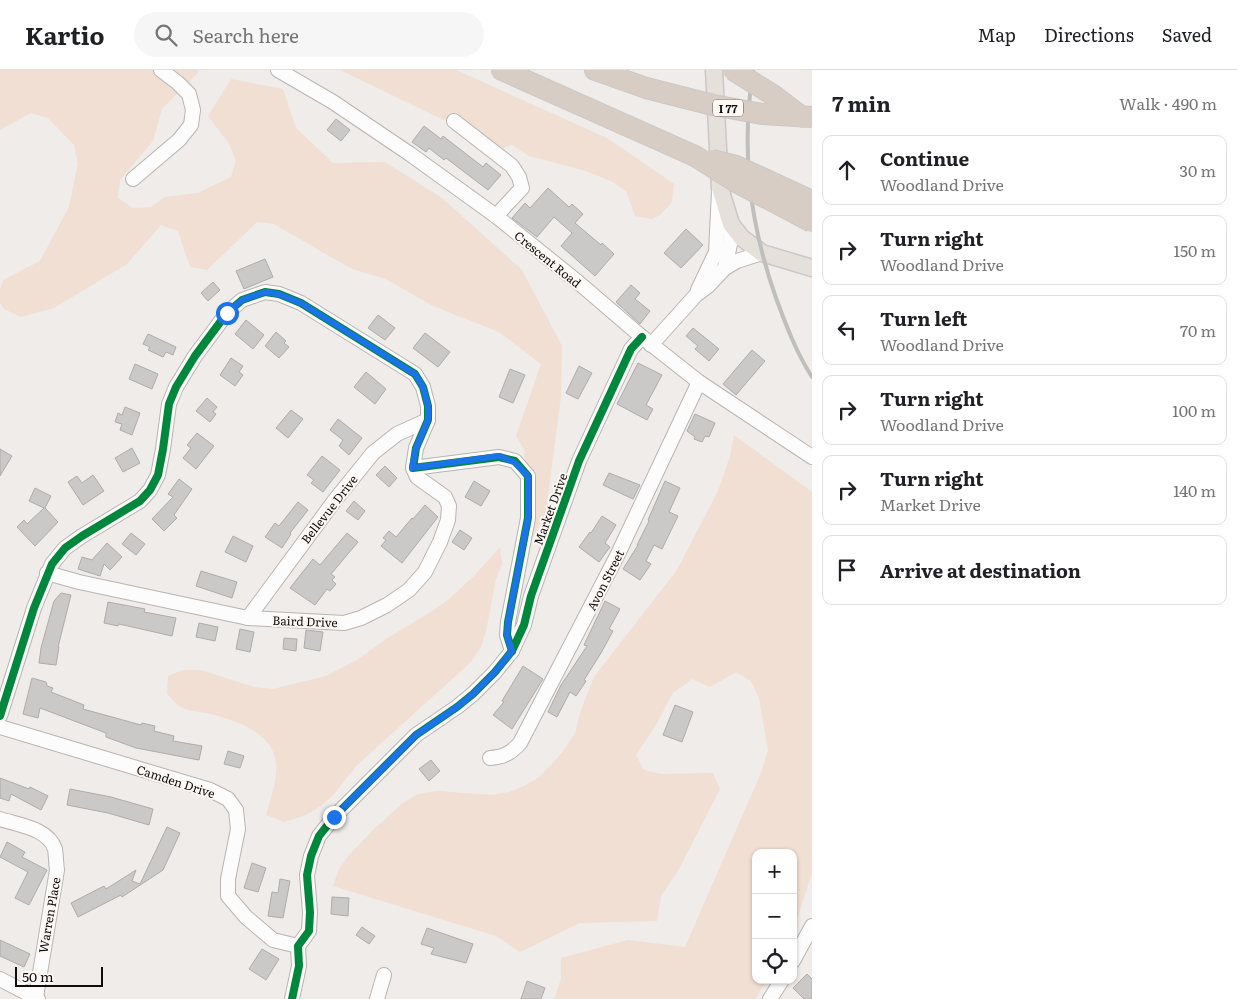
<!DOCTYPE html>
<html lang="en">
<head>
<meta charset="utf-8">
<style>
  body { margin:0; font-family:Literata,serif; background:#f6f6f6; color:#202124 }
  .controls { position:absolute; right:15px; bottom:15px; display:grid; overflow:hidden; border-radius:10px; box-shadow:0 1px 4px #0004 }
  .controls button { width:45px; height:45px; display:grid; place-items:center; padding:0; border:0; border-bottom:1px solid #e0e0e0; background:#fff; color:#202124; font:25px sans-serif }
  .scale { position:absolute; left:15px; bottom:12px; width:88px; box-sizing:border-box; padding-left:5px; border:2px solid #100d0c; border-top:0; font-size:14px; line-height:18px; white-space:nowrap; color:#100d0c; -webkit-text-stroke:4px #fef8f4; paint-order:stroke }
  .stop { position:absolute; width:15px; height:15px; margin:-11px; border:4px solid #1a73e8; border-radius:50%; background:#fff }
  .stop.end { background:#1a73e8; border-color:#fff; box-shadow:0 1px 5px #0008 }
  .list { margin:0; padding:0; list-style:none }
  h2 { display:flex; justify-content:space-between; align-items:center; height:65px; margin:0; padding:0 20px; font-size:21px }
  h2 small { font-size:16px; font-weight:400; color:#757577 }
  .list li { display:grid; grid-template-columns:32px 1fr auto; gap:15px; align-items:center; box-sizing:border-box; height:70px; margin:0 10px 10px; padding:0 10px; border:1px solid #e0e0e0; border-radius:10px }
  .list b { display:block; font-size:19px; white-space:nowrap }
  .list p { margin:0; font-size:16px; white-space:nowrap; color:#757577 }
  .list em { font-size:16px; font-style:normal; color:#757577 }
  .icon { flex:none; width:28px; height:28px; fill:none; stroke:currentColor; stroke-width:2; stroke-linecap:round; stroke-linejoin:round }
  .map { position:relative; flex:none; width:812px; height:929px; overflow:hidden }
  header { display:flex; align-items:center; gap:30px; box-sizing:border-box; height:70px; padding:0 25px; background:#fff; border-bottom:1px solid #e0e0e0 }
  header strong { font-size:24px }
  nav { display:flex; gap:28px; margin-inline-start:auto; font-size:18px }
  .search { width:350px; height:45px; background:#f6f6f6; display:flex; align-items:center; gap:12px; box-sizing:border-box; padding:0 18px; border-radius:28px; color:#757577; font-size:19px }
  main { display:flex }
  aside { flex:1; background:#fff }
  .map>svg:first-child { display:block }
  .green { fill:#f0dfd2 }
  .building { fill:#cbc9c7; stroke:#aeaba9 }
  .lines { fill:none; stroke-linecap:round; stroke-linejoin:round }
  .minor-casing { stroke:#b7b5b3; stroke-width:16 }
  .major-casing { stroke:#cac7c6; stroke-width:19 }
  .highway-casing { stroke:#cac7c6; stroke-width:22 }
  .minor { stroke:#fdfcfc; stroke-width:14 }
  .major { stroke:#e6e0db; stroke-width:16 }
  .highway { stroke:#d8cdc4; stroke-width:20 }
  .rail { stroke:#bfbfbe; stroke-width:4 }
  .highway-bridge-casing { stroke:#cac7c6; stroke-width:22; stroke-linecap:butt }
  .highway-bridge { stroke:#d8cdc4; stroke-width:20 }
  .cycleway-casing { stroke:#fef8f4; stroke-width:11 }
  .cycleway { stroke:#00873e; stroke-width:8 }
  .route { stroke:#1a73e8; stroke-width:6 }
  .labels { text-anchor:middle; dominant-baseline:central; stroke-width:4; stroke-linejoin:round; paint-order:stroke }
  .shield { fill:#fef8f4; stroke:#575452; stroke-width:1 }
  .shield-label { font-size:11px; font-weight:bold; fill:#100d0c }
  .street-label { font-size:12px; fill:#100d0c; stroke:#fef8f4 }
</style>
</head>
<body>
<header>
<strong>Kartio</strong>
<div class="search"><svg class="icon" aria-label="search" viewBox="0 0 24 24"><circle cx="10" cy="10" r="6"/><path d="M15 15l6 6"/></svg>Search here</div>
<nav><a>Map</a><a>Directions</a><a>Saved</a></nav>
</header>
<main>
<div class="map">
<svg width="812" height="929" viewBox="0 0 812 929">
  <rect width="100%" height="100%" fill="#efece9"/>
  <!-- green -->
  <g class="green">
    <polygon points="0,0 196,0 199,2 162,39 153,71 120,110 118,128 133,138 151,137 165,127 198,123 231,107 236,90 228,72 208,46 231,9 283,19 296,58 333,93 385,92 442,128 522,200 562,276 561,326 546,441 532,470 524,379 516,366 541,294 499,262 433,236 386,209 352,199 274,154 257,152 207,200 190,197 178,161 161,155 127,194 54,238 21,247 4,239 0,233 0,220 3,210 40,191 69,137 78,93 74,75 48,48 31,43 0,60"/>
    <polygon points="340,0 456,0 607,68 674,114 672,132 660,145 652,149 635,146 626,121 611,111 586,101 529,86 512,75 502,78"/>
    <polygon points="734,365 812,422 812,803 793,861 793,783 756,783 756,910 767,910 755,929 554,929 561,909 561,888 628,870 685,877 761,703 768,680 759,628 751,611 736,602 710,617 692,609 673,623 656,655 636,685 644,700 661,704 713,703 720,719 679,799 661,826 657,851 580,853 520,882 496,866 333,816 339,799 349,785 375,758 403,733 418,724 437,721 492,725 509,722 524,716 539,707 553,693 565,679 575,663 581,640 594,607 677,500 718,421 730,386"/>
    <path d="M500,477L502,494L496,509L486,561L481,577L471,592L356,696L334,724L321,736L306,745L284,752L266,745C270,731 275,717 276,703C280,667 244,653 215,645C205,642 190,642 181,637C176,634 171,628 167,624L168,606L183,600H201L254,617L273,619L326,606L357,590L386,569L434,540L448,530L475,505Z"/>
  </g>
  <!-- building -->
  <g class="building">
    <polygon points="336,49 350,60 341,71 327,60"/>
    <polygon points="424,56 441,69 443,66 483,97 486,93 501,105 488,120 446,88 444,90 429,78 426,82 412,72"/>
    <polygon points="548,118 569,137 572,134 583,144 575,153 601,175 602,173 614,184 595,206 561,176 572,163 554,147 537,167 512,148 525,133 530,138"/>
    <polygon points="686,159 703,175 681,198 664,183"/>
    <polygon points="265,189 273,207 244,219 236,201"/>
    <polygon points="213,212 220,220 208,231 201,223"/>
    <polygon points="631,215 640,223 635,229 650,241 640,254 616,232"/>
    <polygon points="378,245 395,258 385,270 368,258"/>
    <polygon points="246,250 264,265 253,279 235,264"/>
    <polygon points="693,258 719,279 709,291 695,279 698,276 686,266"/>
    <polygon points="276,262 286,271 284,273 289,277 279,288 265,276"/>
    <polygon points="425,263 450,282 438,297 413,278"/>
    <polygon points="148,264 176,277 173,285 166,282 163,287 148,280 150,277 143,274"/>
    <polygon points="752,280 765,291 736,325 723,314"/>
    <polygon points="231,288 243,296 239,302 243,305 235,316 220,305"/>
    <polygon points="638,293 662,305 646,335 653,339 647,350 617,334"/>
    <polygon points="135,294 158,304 152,319 129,309"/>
    <polygon points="579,296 592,303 578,329 566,323"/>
    <polygon points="510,299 525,305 513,333 499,327"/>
    <polygon points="366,302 386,319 375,334 354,317"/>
    <polygon points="207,328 217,337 213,342 216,344 210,352 196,341"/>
    <polygon points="125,337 140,343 132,365 120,360 122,354 115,352 118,343 122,345"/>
    <polygon points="291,340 303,349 288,368 276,358"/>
    <polygon points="695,344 715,353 709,367 705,366 702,372 694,369 695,367 687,361"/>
    <polygon points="338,349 362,368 349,385 339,376 343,370 330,360"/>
    <polygon points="197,363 214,376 196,399 183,388 191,378 187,375"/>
    <polygon points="132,378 140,393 123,402 115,388"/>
    <polygon points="0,379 12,386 0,406"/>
    <polygon points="322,386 340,400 323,422 311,413 314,410 307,405"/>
    <polygon points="385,396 397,408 389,417 376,405"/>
    <polygon points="609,403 640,415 633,429 603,415"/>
    <polygon points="93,405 104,421 83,435 68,412 77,406 82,413"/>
    <polygon points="179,409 192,419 174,445 177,448 164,461 152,449 173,427 168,424"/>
    <polygon points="474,411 490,421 481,436 465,427"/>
    <polygon points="665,411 680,418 669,442 678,446 662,479 654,475 646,491 651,494 640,510 623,499 638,475 637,475 649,451 648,450"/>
    <polygon points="35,418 51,426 45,438 58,452 35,476 17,457 24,450 27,454 44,438 29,431"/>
    <polygon points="354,431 365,441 358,450 346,441"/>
    <polygon points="298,432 308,440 290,463 291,464 282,478 265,467 275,453 279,456"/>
    <polygon points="425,435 438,447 402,493 381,476 386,470 383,468 389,461 396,467 412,448 413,449"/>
    <polygon points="602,446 616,455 605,473 610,477 599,492 579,477 590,462 591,463"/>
    <polygon points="460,460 472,468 464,480 452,472"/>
    <polygon points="131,463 145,474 136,485 122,474"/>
    <polygon points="347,463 358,472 331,504 335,507 332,510 336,514 330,521 327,519 315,535 290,518 313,489 320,495"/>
    <polygon points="233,466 253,476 246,492 225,482"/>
    <polygon points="107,473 122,487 110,500 104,494 100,506 78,499 82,487 92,490"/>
    <polygon points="201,501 237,512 232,528 196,516"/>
    <polygon points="61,523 71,525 58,577 59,577 56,595 39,593 41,578 54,531"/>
    <polygon points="605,531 620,539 609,559 613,561 601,583 584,610 586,611 576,626 570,622 557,647 548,642 561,615 587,576 584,575"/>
    <polygon points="108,532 145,539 144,542 176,548 172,566 119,554 118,556 104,553"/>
    <polygon points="199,553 218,557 215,571 196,567"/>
    <polygon points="240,559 254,562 250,582 236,579"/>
    <polygon points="306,560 323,562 320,581 304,578"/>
    <polygon points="284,568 297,569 296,581 283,579"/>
    <polygon points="523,596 543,609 512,659 493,645 504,632 502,631"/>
    <polygon points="32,608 46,612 47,616 53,618 51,622 84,635 83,639 141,655 142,653 155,656 154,661 174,666 173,671 202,676 199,690 136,678 106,667 106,663 40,638 38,648 23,644"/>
    <polygon points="675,635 693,642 682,672 663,665"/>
    <polygon points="228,681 244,686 240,698 224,694"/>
    <polygon points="431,690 440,701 429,711 419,699"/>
    <polygon points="0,708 29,719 30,717 48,726 41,740 11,724 9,731 0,728"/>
    <polygon points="70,719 111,727 153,739 149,755 108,743 67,735"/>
    <polygon points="167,757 180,763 163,800 122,827 121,825 78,847 71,833 104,816 106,819 136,800 132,811 140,814"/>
    <polygon points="7,772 25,782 22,787 47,800 29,835 15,828 28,802 0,787"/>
    <polygon points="252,793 266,798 258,822 244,818"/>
    <polygon points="280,809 290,811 283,848 268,846 272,822 278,823"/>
    <polygon points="332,827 349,828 348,846 331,844"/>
    <polygon points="362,857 375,866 369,874 356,865"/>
    <polygon points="427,858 473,874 466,893 431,884 434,878 421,874"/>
    <polygon points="0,870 30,884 24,897 0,886"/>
    <polygon points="262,879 279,889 266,910 249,899"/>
    <polygon points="807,904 812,909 812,929 804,929 793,918"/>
    <polygon points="527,911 545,918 541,929 521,929"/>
  </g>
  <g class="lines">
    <!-- minor casing -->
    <g class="minor-casing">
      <g id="minor">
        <polyline points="278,0 333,32 410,84 496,146 579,213 642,267 699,312 812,387"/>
        <polyline points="454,51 512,96 519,107 522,118 496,146"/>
        <polyline points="133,109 179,70 191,55 193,40 189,24 178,13 161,0"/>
        <polyline points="725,198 730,174 731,154"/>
        <polyline points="698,220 716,182 719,121"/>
        <polyline points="651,275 696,225 708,216 725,198 737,191 762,183"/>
        <polyline points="47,503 79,512 248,548 344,553 361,548 387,535 409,520 425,502 440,472 448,450 449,436 445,427 417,407 413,398"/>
        <polyline points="248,548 335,430 373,383 397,364 428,350"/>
        <polyline points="0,646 34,538 52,494 65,478 82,466 140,431 150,420 158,405 163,379 169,334 176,317 195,286 227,243 242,230 265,222 279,224 301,233 415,304 423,317 428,336 428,350 416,378 413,398 499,387 515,391 528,406 528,448 508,552 507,565 512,581"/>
        <polyline points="0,657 210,720 228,729 236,740 238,759 228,809 228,826 246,847 273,870 298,876"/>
        <path d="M490,688C504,687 511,683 520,673L618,484L699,312"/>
        <path d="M0,749C18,755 48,758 55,779C56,785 56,793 57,800L36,927"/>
        <polyline points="793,891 812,856"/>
        <polyline points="0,909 38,929"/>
        <polyline points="292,929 299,896 298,876 309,861 310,842 307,805 311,786 319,766 334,747 416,665 457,637 473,624 495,602 512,581 524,555 531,526 579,391 631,279 642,267"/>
        <polyline points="377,929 384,905"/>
        <polyline points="770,929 782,910"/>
      </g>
    </g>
    <!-- major casing -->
    <g class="major-casing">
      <polyline id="major" points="714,0 720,118 731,154 742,168 762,183 812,198"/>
    </g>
    <!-- highway casing -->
    <g class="highway-casing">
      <g id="highway">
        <polyline points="502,0 695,86"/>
        <polyline points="595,0 646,18"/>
      </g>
    </g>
    <!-- minor -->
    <use href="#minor" class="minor"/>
    <!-- major -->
    <use href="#major" class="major"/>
    <!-- highway -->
    <use href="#highway" class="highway"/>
    <!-- rail -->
    <path class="rail" d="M753,0C741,81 749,151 776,228C786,255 796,282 812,307"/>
    <!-- highway-bridge casing -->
    <g class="highway-bridge-casing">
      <g id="highway-bridge">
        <polyline points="733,0 773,25 803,48"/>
        <polyline points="646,18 713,35 762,44 812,47"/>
        <polyline points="695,86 736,112 812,152"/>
        <polyline points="712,90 736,96 812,131"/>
      </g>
    </g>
    <!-- highway-bridge -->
    <use href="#highway-bridge" class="highway-bridge"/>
    <!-- cycleway casing -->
    <g class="cycleway-casing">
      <g id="cycleway">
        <polyline points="0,646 34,538 52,494 65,478 82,466 140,431 150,420 158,405 163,379 169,334 176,317 195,286 227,243 242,230 265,222 279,224 301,233 415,304 423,317 428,336 428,350 416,378 413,398 499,387 515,391 528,406 528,448 508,552 507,565 512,581"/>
        <polyline points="292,929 299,896 298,876 309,861 310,842 307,805 311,786 319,766 334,747 416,665 457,637 473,624 495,602 512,581 524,555 531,526 579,391 631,279 642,267"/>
      </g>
    </g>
    <!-- cycleway -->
    <use href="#cycleway" class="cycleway"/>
  </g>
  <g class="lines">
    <!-- route -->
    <polyline class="route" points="227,243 242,230 265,222 278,224 301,233 415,304 423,317 428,336 428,350 416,378 412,398 499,386 514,392 528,406 528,448 508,552 507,565 512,581 495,602 473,624 457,637 416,665 334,747"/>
  </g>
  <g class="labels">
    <!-- shield labels -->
    <rect class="shield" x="713" y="29.5" width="30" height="17" rx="4"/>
    <g class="shield-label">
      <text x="728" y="38">I 77</text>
    </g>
    <!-- street labels -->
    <g class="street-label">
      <text transform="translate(548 189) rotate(39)">Crescent Road</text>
      <text transform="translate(329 439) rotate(-52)">Bellevue Drive</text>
      <text transform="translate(550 439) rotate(-70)">Market Drive</text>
      <text transform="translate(605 510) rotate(-63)">Avon Street</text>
      <text transform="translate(305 551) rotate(2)">Baird Drive</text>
      <text transform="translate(176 711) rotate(18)">Camden Drive</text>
      <text transform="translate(49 845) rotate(-80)">Warren Place</text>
    </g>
  </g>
</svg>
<div class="controls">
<button>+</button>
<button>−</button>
<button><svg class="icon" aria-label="locate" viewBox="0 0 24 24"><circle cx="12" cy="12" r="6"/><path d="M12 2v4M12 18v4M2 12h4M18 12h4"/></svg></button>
</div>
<div class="scale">50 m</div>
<div class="stop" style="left:227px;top:243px"></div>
<div class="stop end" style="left:334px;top:747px"></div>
</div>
<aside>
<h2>7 min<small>Walk · 490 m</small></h2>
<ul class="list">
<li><svg class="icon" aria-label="ahead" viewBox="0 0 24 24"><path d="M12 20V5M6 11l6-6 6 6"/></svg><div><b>Continue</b><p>Woodland Drive</p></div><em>30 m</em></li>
<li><svg class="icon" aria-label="right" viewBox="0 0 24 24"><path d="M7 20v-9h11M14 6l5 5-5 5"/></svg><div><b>Turn right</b><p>Woodland Drive</p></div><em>150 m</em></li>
<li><svg class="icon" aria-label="left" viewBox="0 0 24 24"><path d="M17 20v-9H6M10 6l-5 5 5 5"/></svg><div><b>Turn left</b><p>Woodland Drive</p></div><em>70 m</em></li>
<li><svg class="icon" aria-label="right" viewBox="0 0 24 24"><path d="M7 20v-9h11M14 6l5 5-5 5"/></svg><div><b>Turn right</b><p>Woodland Drive</p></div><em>100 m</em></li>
<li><svg class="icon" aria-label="right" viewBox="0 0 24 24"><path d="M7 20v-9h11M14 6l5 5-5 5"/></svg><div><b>Turn right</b><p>Market Drive</p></div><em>140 m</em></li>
<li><svg class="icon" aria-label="arrive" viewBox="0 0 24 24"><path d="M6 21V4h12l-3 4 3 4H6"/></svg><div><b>Arrive at destination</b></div></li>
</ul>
</aside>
</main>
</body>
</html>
